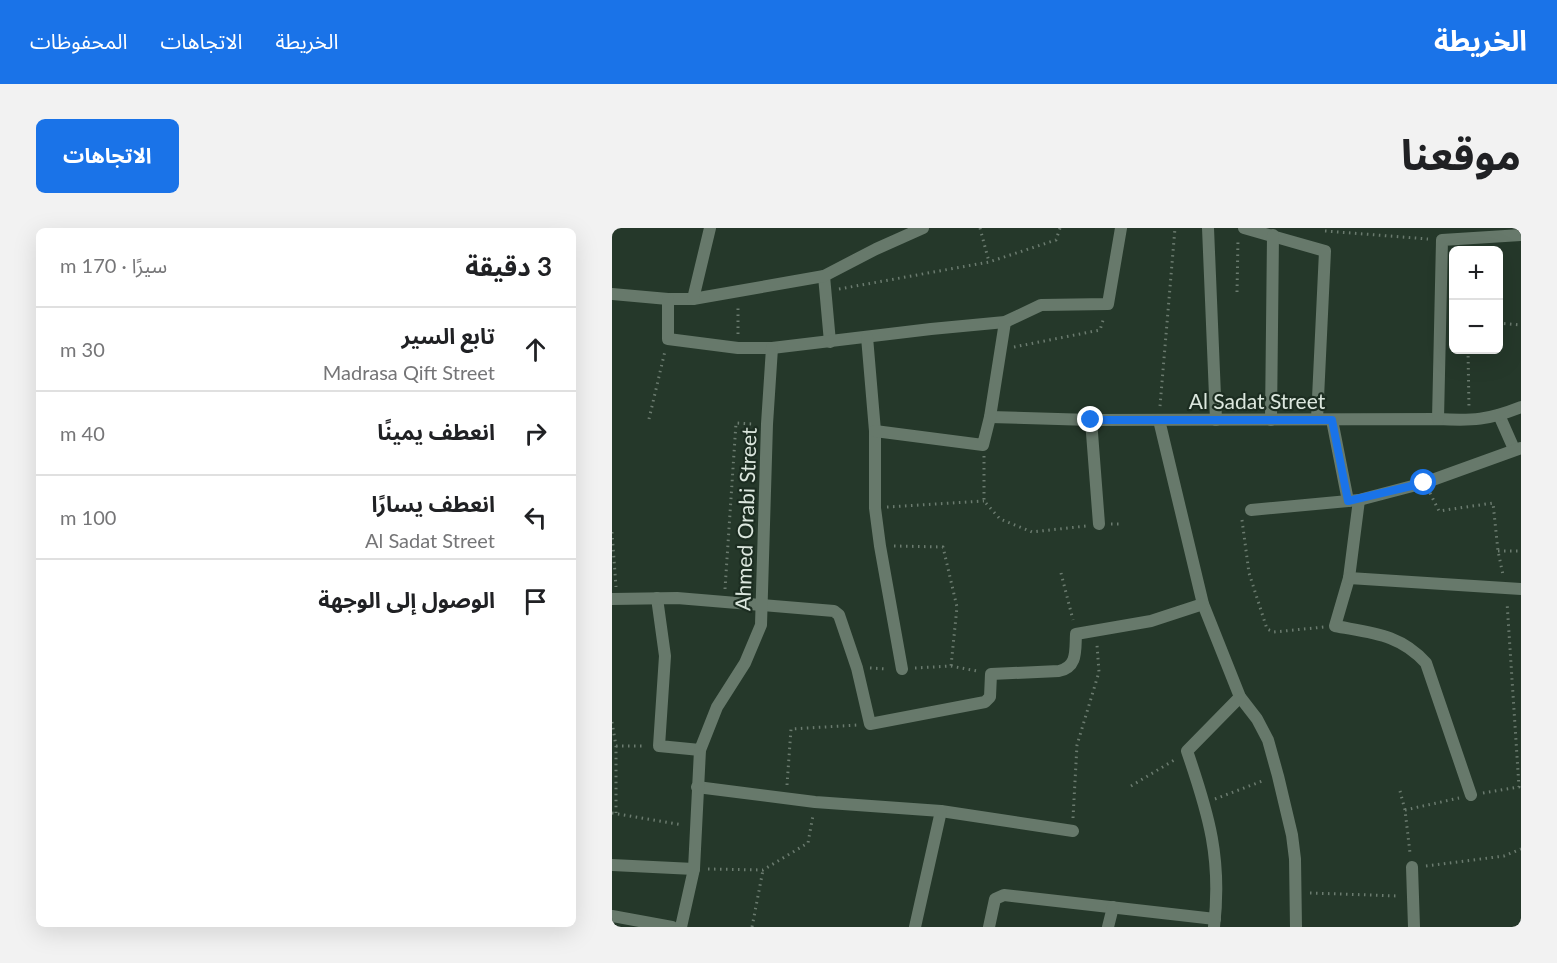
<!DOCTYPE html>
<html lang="ar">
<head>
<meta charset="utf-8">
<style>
  body { margin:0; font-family:Lato,"Noto Sans Arabic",sans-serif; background:#f2f2f2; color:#202124; direction:rtl }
  .controls { position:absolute; right:18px; top:18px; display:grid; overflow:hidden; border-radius:9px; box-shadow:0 6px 24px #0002 }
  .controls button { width:54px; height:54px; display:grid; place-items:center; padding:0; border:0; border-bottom:2px solid #e0e0e0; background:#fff; color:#202124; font:30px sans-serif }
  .stop { position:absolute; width:18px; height:18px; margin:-14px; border:4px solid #1a73e8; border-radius:50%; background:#fff }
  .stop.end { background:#1a73e8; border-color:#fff; box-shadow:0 2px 6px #0008 }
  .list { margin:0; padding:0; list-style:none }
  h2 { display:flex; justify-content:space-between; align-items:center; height:78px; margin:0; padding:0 24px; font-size:26px }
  h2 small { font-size:20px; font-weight:400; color:#757577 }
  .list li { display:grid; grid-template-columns:39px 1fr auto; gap:18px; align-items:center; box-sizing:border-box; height:84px; padding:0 24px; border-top:2px solid #e0e0e0 }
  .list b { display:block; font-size:22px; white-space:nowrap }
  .list p { margin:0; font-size:20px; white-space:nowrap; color:#757577 }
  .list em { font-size:20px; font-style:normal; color:#757577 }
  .icon { flex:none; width:33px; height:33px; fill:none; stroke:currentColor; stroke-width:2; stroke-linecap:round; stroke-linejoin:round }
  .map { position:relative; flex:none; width:909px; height:699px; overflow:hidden; direction:ltr; border-radius:9px }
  header { display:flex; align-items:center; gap:36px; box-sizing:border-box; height:84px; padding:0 30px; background:#1a73e8; color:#fff }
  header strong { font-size:28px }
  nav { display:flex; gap:33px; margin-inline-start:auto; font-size:21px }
  .intro { display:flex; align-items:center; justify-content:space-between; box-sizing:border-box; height:144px; padding:0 36px }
  h1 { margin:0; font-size:42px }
  .button { padding:15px 27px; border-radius:9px; background:#1a73e8; color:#fff; font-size:21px; font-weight:700 }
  main { display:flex; gap:36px; padding:0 36px }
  aside { flex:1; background:#fff; border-radius:9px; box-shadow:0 6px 24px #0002 }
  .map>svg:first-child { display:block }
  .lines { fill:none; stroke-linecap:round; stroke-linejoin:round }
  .path { stroke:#6b7b6f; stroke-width:3; stroke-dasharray:1.5 4.5; stroke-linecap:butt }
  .minor { stroke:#67796b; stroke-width:12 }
  .route { stroke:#1a73e8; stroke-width:8 }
  .labels { text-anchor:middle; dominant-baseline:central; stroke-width:4.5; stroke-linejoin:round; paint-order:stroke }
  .street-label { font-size:21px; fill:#dce7de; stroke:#1c2d21 }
</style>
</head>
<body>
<header>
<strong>الخريطة</strong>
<nav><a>الخريطة</a><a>الاتجاهات</a><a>المحفوظات</a></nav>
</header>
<div class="intro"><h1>موقعنا</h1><a class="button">الاتجاهات</a></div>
<main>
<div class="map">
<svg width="909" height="699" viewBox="0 0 909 699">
  <rect width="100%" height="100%" fill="#25382a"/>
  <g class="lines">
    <!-- path -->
    <g class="path">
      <polyline points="368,0 377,34"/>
      <polyline points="713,3 816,11"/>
      <polyline points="227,61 377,34 444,12 448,0"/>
      <polyline points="625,64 626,11"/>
      <polyline points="886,95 909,97"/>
      <polyline points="126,106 126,77"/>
      <polyline points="402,119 488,102 492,89"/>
      <polyline points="856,122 857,180"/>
      <polyline points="548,178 563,0"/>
      <polyline points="37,191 53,123"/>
      <polyline points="372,228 372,273 388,291 420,304 474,298"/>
      <polyline points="818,265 827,283 881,275 886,323 891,347"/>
      <polyline points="275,279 372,273"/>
      <polyline points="630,292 637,345 655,401 662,404 712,399"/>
      <polyline points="499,296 507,296"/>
      <polyline points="0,304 4,359"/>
      <polyline points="282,318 331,319 345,379 339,438"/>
      <polyline points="886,323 909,323"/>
      <polyline points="449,345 461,392"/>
      <polyline points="113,361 124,195 141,196"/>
      <polyline points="258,440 276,441"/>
      <polyline points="303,440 339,438 365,443"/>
      <polyline points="0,494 4,518 4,585"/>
      <polyline points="4,518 33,518"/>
      <polyline points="175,557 179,501 246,497"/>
      <polyline points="519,558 564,531"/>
      <polyline points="788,563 793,582 798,625"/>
      <polyline points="871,565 907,559 895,374"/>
      <polyline points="603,571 653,552"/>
      <polyline points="793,582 847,570"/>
      <polyline points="0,585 71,597"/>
      <polyline points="461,590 465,517 487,444 485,417"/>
      <polyline points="814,638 892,628 909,621"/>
      <polyline points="96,641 151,642 196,615 201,587"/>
      <polyline points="698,665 787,668"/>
      <polyline points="140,699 151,642"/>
    </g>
    <!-- minor -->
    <g class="minor">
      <polyline points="596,0 604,192"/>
      <polyline points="632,0 713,23 705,191"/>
      <polyline points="212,48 218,114"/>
      <polyline points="0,66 56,71 81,71 212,48 264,21 311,0"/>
      <polyline points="56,71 56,111 126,120 160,120 319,101 393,94 429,77 496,76 509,0"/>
      <polyline points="81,71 98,0"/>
      <polyline points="255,109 263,203 263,280 268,318 290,441"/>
      <polyline points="887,187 902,221"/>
      <path d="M378,189L479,192L826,191C861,193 876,192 909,179"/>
      <polyline points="826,191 830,12 909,7"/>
      <polyline points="479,192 487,296"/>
      <polyline points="547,192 591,376 628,469 645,491 656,512 666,548 680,607 683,631 684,699"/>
      <polyline points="659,192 661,7"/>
      <polyline points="720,192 736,273"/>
      <polyline points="263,203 371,217 378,189 393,94"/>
      <path d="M747,272L737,350L723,398C760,405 788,406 814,435L859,567"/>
      <polyline points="639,282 747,272 812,255 909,220"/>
      <polyline points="737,350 909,361"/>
      <polyline points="45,370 53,428 47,518 88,522"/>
      <path d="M0,371L65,370L222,383L227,387L245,440L258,496L373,474L378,469L379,446L447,443C466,439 463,422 464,406L539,393L591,376"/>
      <polyline points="85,559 203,574 329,583 461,603"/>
      <polyline points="0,637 82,641"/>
      <polyline points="800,639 802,699"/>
      <polyline points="0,688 60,699"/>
      <polyline points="69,699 82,641 88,522 105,479 133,435 149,397 155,196 160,120"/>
      <polyline points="303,699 329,583"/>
      <polyline points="377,699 383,671 392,667 603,691"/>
      <polyline points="496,699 501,679"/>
      <path d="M602,699C610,631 597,587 575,523L628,469"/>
    </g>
  </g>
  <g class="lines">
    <!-- route -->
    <polyline class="route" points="479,192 720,192 736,273 812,255"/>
  </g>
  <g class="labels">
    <!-- street labels -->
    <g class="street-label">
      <text x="645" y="172">Al Sadat Street</text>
      <text transform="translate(133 291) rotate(-88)">Ahmed Orabi Street</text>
    </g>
  </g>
</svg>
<div class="controls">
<button>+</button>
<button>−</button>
</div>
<div class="stop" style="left:812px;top:255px"></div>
<div class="stop end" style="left:479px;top:192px"></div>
</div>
<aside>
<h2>3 دقيقة<small>سيرًا · 170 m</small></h2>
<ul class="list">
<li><svg class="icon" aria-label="ahead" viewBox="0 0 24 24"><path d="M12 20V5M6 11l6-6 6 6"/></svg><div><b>تابع السير</b><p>Madrasa Qift Street</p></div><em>30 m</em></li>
<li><svg class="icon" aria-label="right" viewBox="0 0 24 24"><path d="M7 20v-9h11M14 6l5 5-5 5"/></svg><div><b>انعطف يمينًا</b></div><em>40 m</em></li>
<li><svg class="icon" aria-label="left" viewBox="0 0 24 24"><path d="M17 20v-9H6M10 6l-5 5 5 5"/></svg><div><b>انعطف يسارًا</b><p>Al Sadat Street</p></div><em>100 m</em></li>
<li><svg class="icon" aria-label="arrive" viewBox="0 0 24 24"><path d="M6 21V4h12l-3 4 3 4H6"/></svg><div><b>الوصول إلى الوجهة</b></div></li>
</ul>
</aside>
</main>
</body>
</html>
